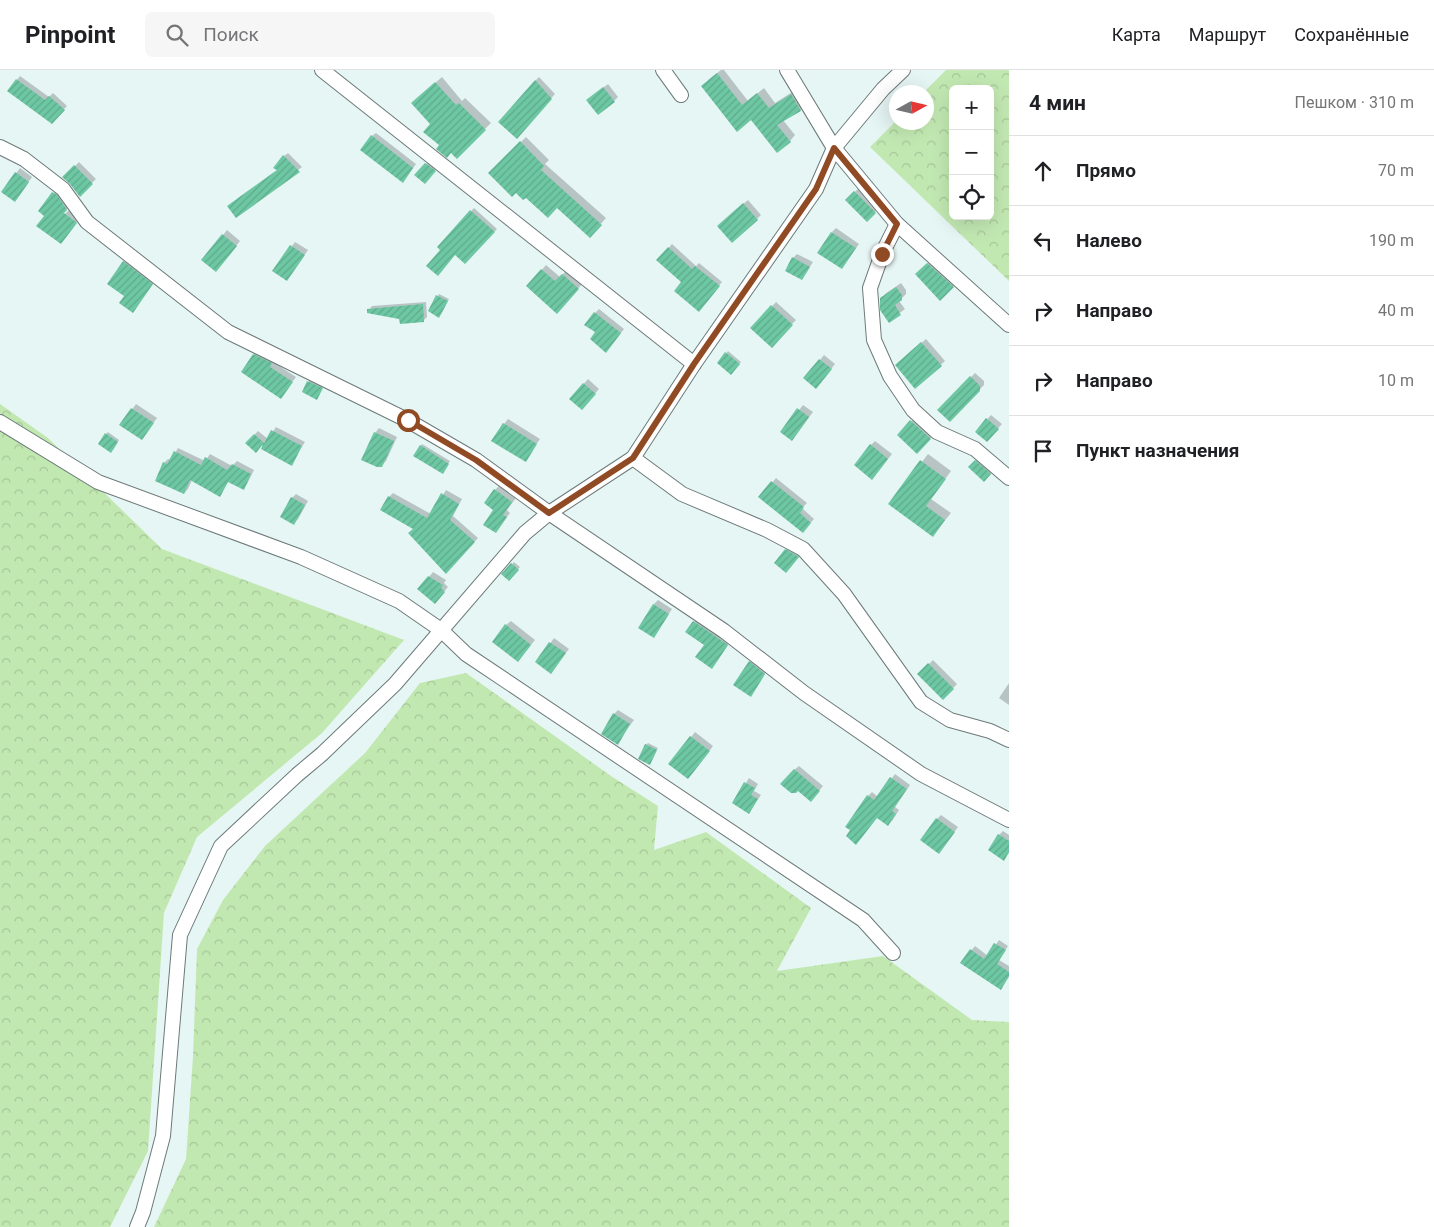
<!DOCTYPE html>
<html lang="ru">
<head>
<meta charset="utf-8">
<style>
  body { margin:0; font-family:Roboto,sans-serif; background:#f6f6f6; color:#202124 }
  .controls { position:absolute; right:15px; top:15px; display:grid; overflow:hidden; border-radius:8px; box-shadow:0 5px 20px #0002 }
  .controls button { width:45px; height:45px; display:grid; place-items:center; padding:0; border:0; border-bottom:1px solid #e0e0e0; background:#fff; color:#202124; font:25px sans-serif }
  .compass { position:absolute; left:889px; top:15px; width:45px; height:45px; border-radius:50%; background:#fff; box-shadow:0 5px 20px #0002; rotate:82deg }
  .stop { position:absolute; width:15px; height:15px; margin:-11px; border:4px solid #914b24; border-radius:50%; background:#fff }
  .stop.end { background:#914b24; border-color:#fff; box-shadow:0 1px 5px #0008 }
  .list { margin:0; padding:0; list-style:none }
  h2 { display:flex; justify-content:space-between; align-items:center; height:65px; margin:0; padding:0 20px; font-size:21px }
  h2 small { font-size:16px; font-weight:400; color:#757577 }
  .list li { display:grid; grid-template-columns:32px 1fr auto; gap:15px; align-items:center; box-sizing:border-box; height:70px; padding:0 20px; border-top:1px solid #e0e0e0 }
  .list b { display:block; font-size:19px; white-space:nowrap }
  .list em { font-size:16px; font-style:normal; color:#757577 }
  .icon { flex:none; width:28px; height:28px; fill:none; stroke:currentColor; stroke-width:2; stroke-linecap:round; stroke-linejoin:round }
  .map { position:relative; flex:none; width:1009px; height:1157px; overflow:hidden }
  header { display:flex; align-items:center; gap:30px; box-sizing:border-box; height:70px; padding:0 25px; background:#fff; border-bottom:1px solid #e0e0e0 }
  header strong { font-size:24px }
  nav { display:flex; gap:28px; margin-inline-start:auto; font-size:18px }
  .search { width:350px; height:45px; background:#f6f6f6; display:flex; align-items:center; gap:12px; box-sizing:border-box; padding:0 18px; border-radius:8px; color:#757577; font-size:19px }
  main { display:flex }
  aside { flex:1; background:#fff }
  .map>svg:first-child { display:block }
  .forest { fill:url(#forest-crowns); fill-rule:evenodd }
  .shadow { fill:#0003 }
  .building { fill:url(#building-hatch) }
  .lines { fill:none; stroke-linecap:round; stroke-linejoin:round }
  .street-casing { stroke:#6c7a79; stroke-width:16 }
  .street { stroke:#fff; stroke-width:14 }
  .route { stroke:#914b24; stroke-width:6 }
</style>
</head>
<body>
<header>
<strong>Pinpoint</strong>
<div class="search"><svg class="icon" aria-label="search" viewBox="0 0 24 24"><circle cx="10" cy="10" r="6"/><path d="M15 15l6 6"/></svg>Поиск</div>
<nav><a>Карта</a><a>Маршрут</a><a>Сохранённые</a></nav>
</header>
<main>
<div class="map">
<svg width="1009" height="1157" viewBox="0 0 1009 1157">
  <defs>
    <pattern id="forest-crowns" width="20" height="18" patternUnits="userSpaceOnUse" patternTransform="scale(1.25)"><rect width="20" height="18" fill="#c2e8b2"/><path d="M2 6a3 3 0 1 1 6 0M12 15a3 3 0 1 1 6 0" fill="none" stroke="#a6c698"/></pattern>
    <pattern id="building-hatch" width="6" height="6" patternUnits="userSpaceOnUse" patternTransform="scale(1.25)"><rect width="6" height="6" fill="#6dc7a3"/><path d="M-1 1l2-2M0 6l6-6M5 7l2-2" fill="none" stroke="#5eaa8c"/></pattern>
  </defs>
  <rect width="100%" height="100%" fill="#e6f6f5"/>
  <!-- forest -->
  <g class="forest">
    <path d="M946,0H1009V211L870,77L896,51V52H926V22H924ZM953,19H990V146H953Z"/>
    <polygon points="0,334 48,368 162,479 404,570 322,663 197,767 164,843 148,1081 110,1157 0,1157"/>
    <polygon points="466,603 611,706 658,736 654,780 706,762 811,838 777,901 883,886 972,950 1009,952 1009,1157 154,1157 186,1089 193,986 197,879 223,830 265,776 365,683 420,613"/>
  </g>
  <!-- shadow -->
  <g class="shadow">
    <polygon points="721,0 724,0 748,31 764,18 775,33 797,19 806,34 801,40 783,50 795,65 790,71 752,48 708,10"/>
    <polygon points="20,6 49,27 53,23 67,36 52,52 9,20"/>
    <polygon points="442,7 462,31 465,28 491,53 457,87 432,54 419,27"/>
    <polygon points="539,7 555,24 520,63 535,11"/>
    <polygon points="608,14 618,27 614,31 592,26"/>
    <polygon points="376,63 416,94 406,108 372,66"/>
    <polygon points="526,67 549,90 545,94 606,148 590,166 557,136 516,122 490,103"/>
    <polygon points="288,83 302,97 236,147 278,100 284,86"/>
    <polygon points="79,92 96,109 80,125 64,107"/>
    <polygon points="428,92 436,99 425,112 416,105"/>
    <polygon points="20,98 32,107 19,126 2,122"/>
    <polygon points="57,118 71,135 59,147 60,149 69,140 80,148 61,173 46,145 40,141"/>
    <polygon points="859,118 879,138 867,150 846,130"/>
    <polygon points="748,130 761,145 757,149 723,151"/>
    <polygon points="474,138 497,159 465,193 455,184 441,180 438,177"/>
    <polygon points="836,158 859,174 842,198 832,162"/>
    <polygon points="227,160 240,171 220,196 203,190"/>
    <polygon points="295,172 308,180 287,210 274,201"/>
    <polygon points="672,174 696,196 699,193 722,212 702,236 683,212 658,190"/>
    <polygon points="797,184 813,192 802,209 793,188"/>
    <polygon points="130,185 158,207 132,241 126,226 124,192"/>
    <polygon points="932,189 957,212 940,229 916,204"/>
    <polygon points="546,195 560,207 567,200 582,214 562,238 528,216"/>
    <polygon points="901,213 906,220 906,224 899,231 905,239 889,251 885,224"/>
    <polygon points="439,224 449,229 441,244 438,226"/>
    <polygon points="426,232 427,247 423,251 369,240 372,236"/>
    <polygon points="776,232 796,250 771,276 752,258"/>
    <polygon points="599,239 624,259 610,277 595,243"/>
    <polygon points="926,269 945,291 916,317 901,291"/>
    <polygon points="258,280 275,289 273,292 296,307 281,327 254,285"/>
    <polygon points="728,281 741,292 731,303 718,293"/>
    <polygon points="824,285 835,294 820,313 820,290"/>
    <polygon points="975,303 984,311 984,315 950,350 939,340"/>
    <polygon points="588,309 599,319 586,334 571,328"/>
    <polygon points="310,310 323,316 318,326 303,321"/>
    <polygon points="136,334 157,348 142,369 121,355"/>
    <polygon points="803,335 813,342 796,365 782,362"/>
    <polygon points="991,345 1002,354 991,366 977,361"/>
    <polygon points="915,347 934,364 917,382 899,365"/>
    <polygon points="508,349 540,369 525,391 504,354"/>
    <polygon points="276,357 305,372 291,394 266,370 256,381 247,373 258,361 268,369"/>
    <polygon points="379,358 397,367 386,391 381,396 375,363"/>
    <polygon points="108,362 119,370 113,380 106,364"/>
    <polygon points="875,371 892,384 876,404 871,375"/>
    <polygon points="422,374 450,391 444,401 421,376"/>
    <polygon points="178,378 205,391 210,384 232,396 237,391 254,400 247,414 243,418 229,411 219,425 192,410 188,419 184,423 157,411 164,393 168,389 171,390"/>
    <polygon points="928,384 951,401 931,429 951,443 933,465 890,434"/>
    <polygon points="980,387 995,400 984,410 970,397"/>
    <polygon points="776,408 807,433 802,438 814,449 806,458 760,427"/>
    <polygon points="499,416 516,428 507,440 510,443 496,462 495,420"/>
    <polygon points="446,420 462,429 453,446 478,468 446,502 415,458 389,427 393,423 431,444"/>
    <polygon points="296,424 308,431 298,449 294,453 292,428"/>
    <polygon points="790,476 802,483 790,498 786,480"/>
    <polygon points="514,492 520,497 509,510 503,504"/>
    <polygon points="433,502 446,510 444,513 448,517 439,528 419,519"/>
    <polygon points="658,530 672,539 654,567 640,558 654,534"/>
    <polygon points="698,547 731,570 716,593 705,574 687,562"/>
    <polygon points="511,551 535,570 522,586 506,555"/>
    <polygon points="554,568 569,579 551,602 537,592"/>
    <polygon points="933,590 957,614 943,629 919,604"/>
    <polygon points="752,591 766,602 752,624 750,592"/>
    <polygon points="1009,613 1009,635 999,628"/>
    <polygon points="618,640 634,650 617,673 614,644"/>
    <polygon points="695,662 713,676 692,704 670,694"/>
    <polygon points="648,673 658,678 651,691 646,675"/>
    <polygon points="799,696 823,716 815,726 798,719 794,700"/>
    <polygon points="895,704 910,715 895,737 899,740 892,751 868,726 872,722 878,727"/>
    <polygon points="749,708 758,714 754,721 761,725 749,742 733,733"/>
    <polygon points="941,745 958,757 943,778 937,749"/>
    <polygon points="1003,761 1009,765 1009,783 1003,789 999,765"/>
    <polygon points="999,870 1008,876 999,890 1009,896 1009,907 1001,918 961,893 975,876 988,886"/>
  </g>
  <!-- building -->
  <g class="building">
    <polygon points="717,3 742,35 757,23 769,38 791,24 801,41 777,55 791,72 777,83 751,50 737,62 701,16"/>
    <polygon points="16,9 45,30 49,26 65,40 52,54 7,21"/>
    <polygon points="535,10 552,29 517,69 498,52"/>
    <polygon points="435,12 456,35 459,33 486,60 457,89 451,83 447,88 436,79 439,75 423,62 430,54 411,33"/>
    <polygon points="603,17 615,32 598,45 586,30"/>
    <polygon points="371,65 413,98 403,113 360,80"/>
    <polygon points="520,71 544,96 541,100 602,155 590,168 557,138 548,148 526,128 523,130 516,123 512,127 488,103"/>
    <polygon points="283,85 300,102 236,148 227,136 277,100 273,98"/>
    <polygon points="425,93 436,101 425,114 414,105"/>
    <polygon points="74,95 93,114 80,127 70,114 62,107"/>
    <polygon points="15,102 29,112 15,132 1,122"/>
    <polygon points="854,121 876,143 867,152 845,130"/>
    <polygon points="52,122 57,125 67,140 64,143 77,153 61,174 36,156 44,146 38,141"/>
    <polygon points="743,133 758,150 732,173 717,156"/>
    <polygon points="470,140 495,162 465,194 455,185 438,206 426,196 440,180 437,177"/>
    <polygon points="831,162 856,178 842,199 817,183"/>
    <polygon points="222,164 237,176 216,202 201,190"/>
    <polygon points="290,175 305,185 287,211 272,201"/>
    <polygon points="668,177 692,199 695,196 720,216 699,242 674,221 681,212 656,190"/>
    <polygon points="792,187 810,197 802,210 785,201"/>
    <polygon points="123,191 153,214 133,243 119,233 124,226 107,214"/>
    <polygon points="927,193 954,217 940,231 915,204"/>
    <polygon points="541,199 555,211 562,204 579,219 557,244 526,216"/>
    <polygon points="896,217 902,225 902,230 895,235 901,245 889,253 880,240 880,228"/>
    <polygon points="436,225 448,231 439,248 428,241"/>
    <polygon points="423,234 424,252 400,254 399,249 367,243 367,239"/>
    <polygon points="771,235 793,255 772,278 750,258"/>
    <polygon points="594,242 621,263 606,283 590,269 595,262 584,255"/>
    <polygon points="921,272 942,296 915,319 895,295"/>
    <polygon points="725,282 740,294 731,305 717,293"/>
    <polygon points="253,284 272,293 270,297 293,312 281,329 241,302"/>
    <polygon points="819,289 832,299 816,319 803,308"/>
    <polygon points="970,306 980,316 980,321 950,352 937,340"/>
    <polygon points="307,311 323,318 317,330 302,322"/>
    <polygon points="583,313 596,324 582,340 569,329"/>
    <polygon points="131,338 154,353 142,370 119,355"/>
    <polygon points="797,338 809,347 792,371 780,362"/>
    <polygon points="986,348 999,359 987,372 975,362"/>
    <polygon points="910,350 931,369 917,384 897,365"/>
    <polygon points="503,353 537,374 526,392 491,371"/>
    <polygon points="271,360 302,376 292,396 261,379 263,374 256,383 245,373 254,364 264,373"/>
    <polygon points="374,362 394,371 382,397 377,397 361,390"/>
    <polygon points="105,363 118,372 111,383 98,374"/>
    <polygon points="870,374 888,389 872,410 854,395"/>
    <polygon points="420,375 449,394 443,404 413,386"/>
    <polygon points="174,381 201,395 205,387 227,400 232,394 251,404 244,420 228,412 220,427 190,410 184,424 155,411 163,392 167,394"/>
    <polygon points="920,390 946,409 926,436 945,450 933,467 888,434"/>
    <polygon points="975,390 991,404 984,412 968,397"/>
    <polygon points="771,411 804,437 800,443 811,453 803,463 758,427"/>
    <polygon points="494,419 512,432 503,445 507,447 496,463 483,455 493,440 484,433"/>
    <polygon points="441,423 459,434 450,450 475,472 446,504 408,463 413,459 380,440 388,426 427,448"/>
    <polygon points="291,427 305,435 294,455 280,447"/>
    <polygon points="785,479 799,487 786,503 774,493"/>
    <polygon points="511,493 519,500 509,511 501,504"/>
    <polygon points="428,506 443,515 441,518 445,522 435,534 417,519"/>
    <polygon points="653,534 669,544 654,568 638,558"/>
    <polygon points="693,551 728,575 712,599 695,587 704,575 685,562"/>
    <polygon points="505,554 531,575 518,592 492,572"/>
    <polygon points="549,572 566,583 551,604 535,592"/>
    <polygon points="749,591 765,604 751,627 733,615"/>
    <polygon points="928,593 954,619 943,630 917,604"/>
    <polygon points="613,643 630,654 618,675 601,664"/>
    <polygon points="690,666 710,681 688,709 668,694"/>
    <polygon points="645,674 657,680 650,695 638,689"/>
    <polygon points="794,699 820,721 811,732 798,721 796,723 791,723 780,714"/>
    <polygon points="890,707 907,719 892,741 896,744 888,756 877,748 856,775 846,766 850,760 845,757 867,725 874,730"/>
    <polygon points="744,712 755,718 751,725 758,729 749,744 732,733"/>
    <polygon points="936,748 955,762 939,784 920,770"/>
    <polygon points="998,764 1009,771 1009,782 1004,791 988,780"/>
    <polygon points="994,873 1006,880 997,894 1009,902 1009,906 1001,920 960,893 970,879 984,889"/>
  </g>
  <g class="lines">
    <!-- street casing -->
    <g class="street-casing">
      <g id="street">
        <polyline points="322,0 694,294"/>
        <polyline points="663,0 681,25"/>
        <polyline points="787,0 834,78 897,154 1009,255"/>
        <polyline points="0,77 24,89 63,119 87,152 228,262 407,350 476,390 549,443 724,561 804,623 921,704 1009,750"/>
        <polyline points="897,154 882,184 870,218 874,270 890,306 913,340 937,362 975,379 1009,408"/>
        <polyline points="0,352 98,412 301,487 399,531 441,560 466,584 863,850 893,883"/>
        <polyline points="633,388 682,424 767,460 803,479 844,524 921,632 950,650 990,661 1009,670"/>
        <polyline points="137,1157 143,1142 163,1066 180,865 221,776 297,705 322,684 395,614 525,463 549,443 633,388 694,294 816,119 834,78 883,19 903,0"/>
      </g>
    </g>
    <!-- street -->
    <use href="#street" class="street"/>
  </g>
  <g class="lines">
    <!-- route -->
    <polyline class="route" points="408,350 476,390 549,443 633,388 694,294 816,119 834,78 897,154 882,184"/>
  </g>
</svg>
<div class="controls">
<button>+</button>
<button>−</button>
<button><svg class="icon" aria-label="locate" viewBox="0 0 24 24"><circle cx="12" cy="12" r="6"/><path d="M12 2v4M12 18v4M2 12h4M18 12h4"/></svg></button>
</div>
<svg class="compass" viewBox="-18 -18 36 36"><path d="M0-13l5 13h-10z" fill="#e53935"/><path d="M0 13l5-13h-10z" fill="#757577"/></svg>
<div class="stop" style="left:408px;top:350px"></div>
<div class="stop end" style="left:882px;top:184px"></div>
</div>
<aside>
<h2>4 мин<small>Пешком · 310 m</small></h2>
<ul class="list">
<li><svg class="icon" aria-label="ahead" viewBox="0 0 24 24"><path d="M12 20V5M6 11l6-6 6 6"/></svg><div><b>Прямо</b></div><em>70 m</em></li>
<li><svg class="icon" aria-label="left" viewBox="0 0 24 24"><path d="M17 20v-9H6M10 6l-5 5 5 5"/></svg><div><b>Налево</b></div><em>190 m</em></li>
<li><svg class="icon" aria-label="right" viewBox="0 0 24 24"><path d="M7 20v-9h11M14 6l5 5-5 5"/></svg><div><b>Направо</b></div><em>40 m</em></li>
<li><svg class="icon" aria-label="right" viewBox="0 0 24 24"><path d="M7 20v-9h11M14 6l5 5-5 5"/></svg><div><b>Направо</b></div><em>10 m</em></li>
<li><svg class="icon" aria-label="arrive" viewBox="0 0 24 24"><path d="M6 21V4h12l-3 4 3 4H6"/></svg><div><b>Пункт назначения</b></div></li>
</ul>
</aside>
</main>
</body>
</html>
